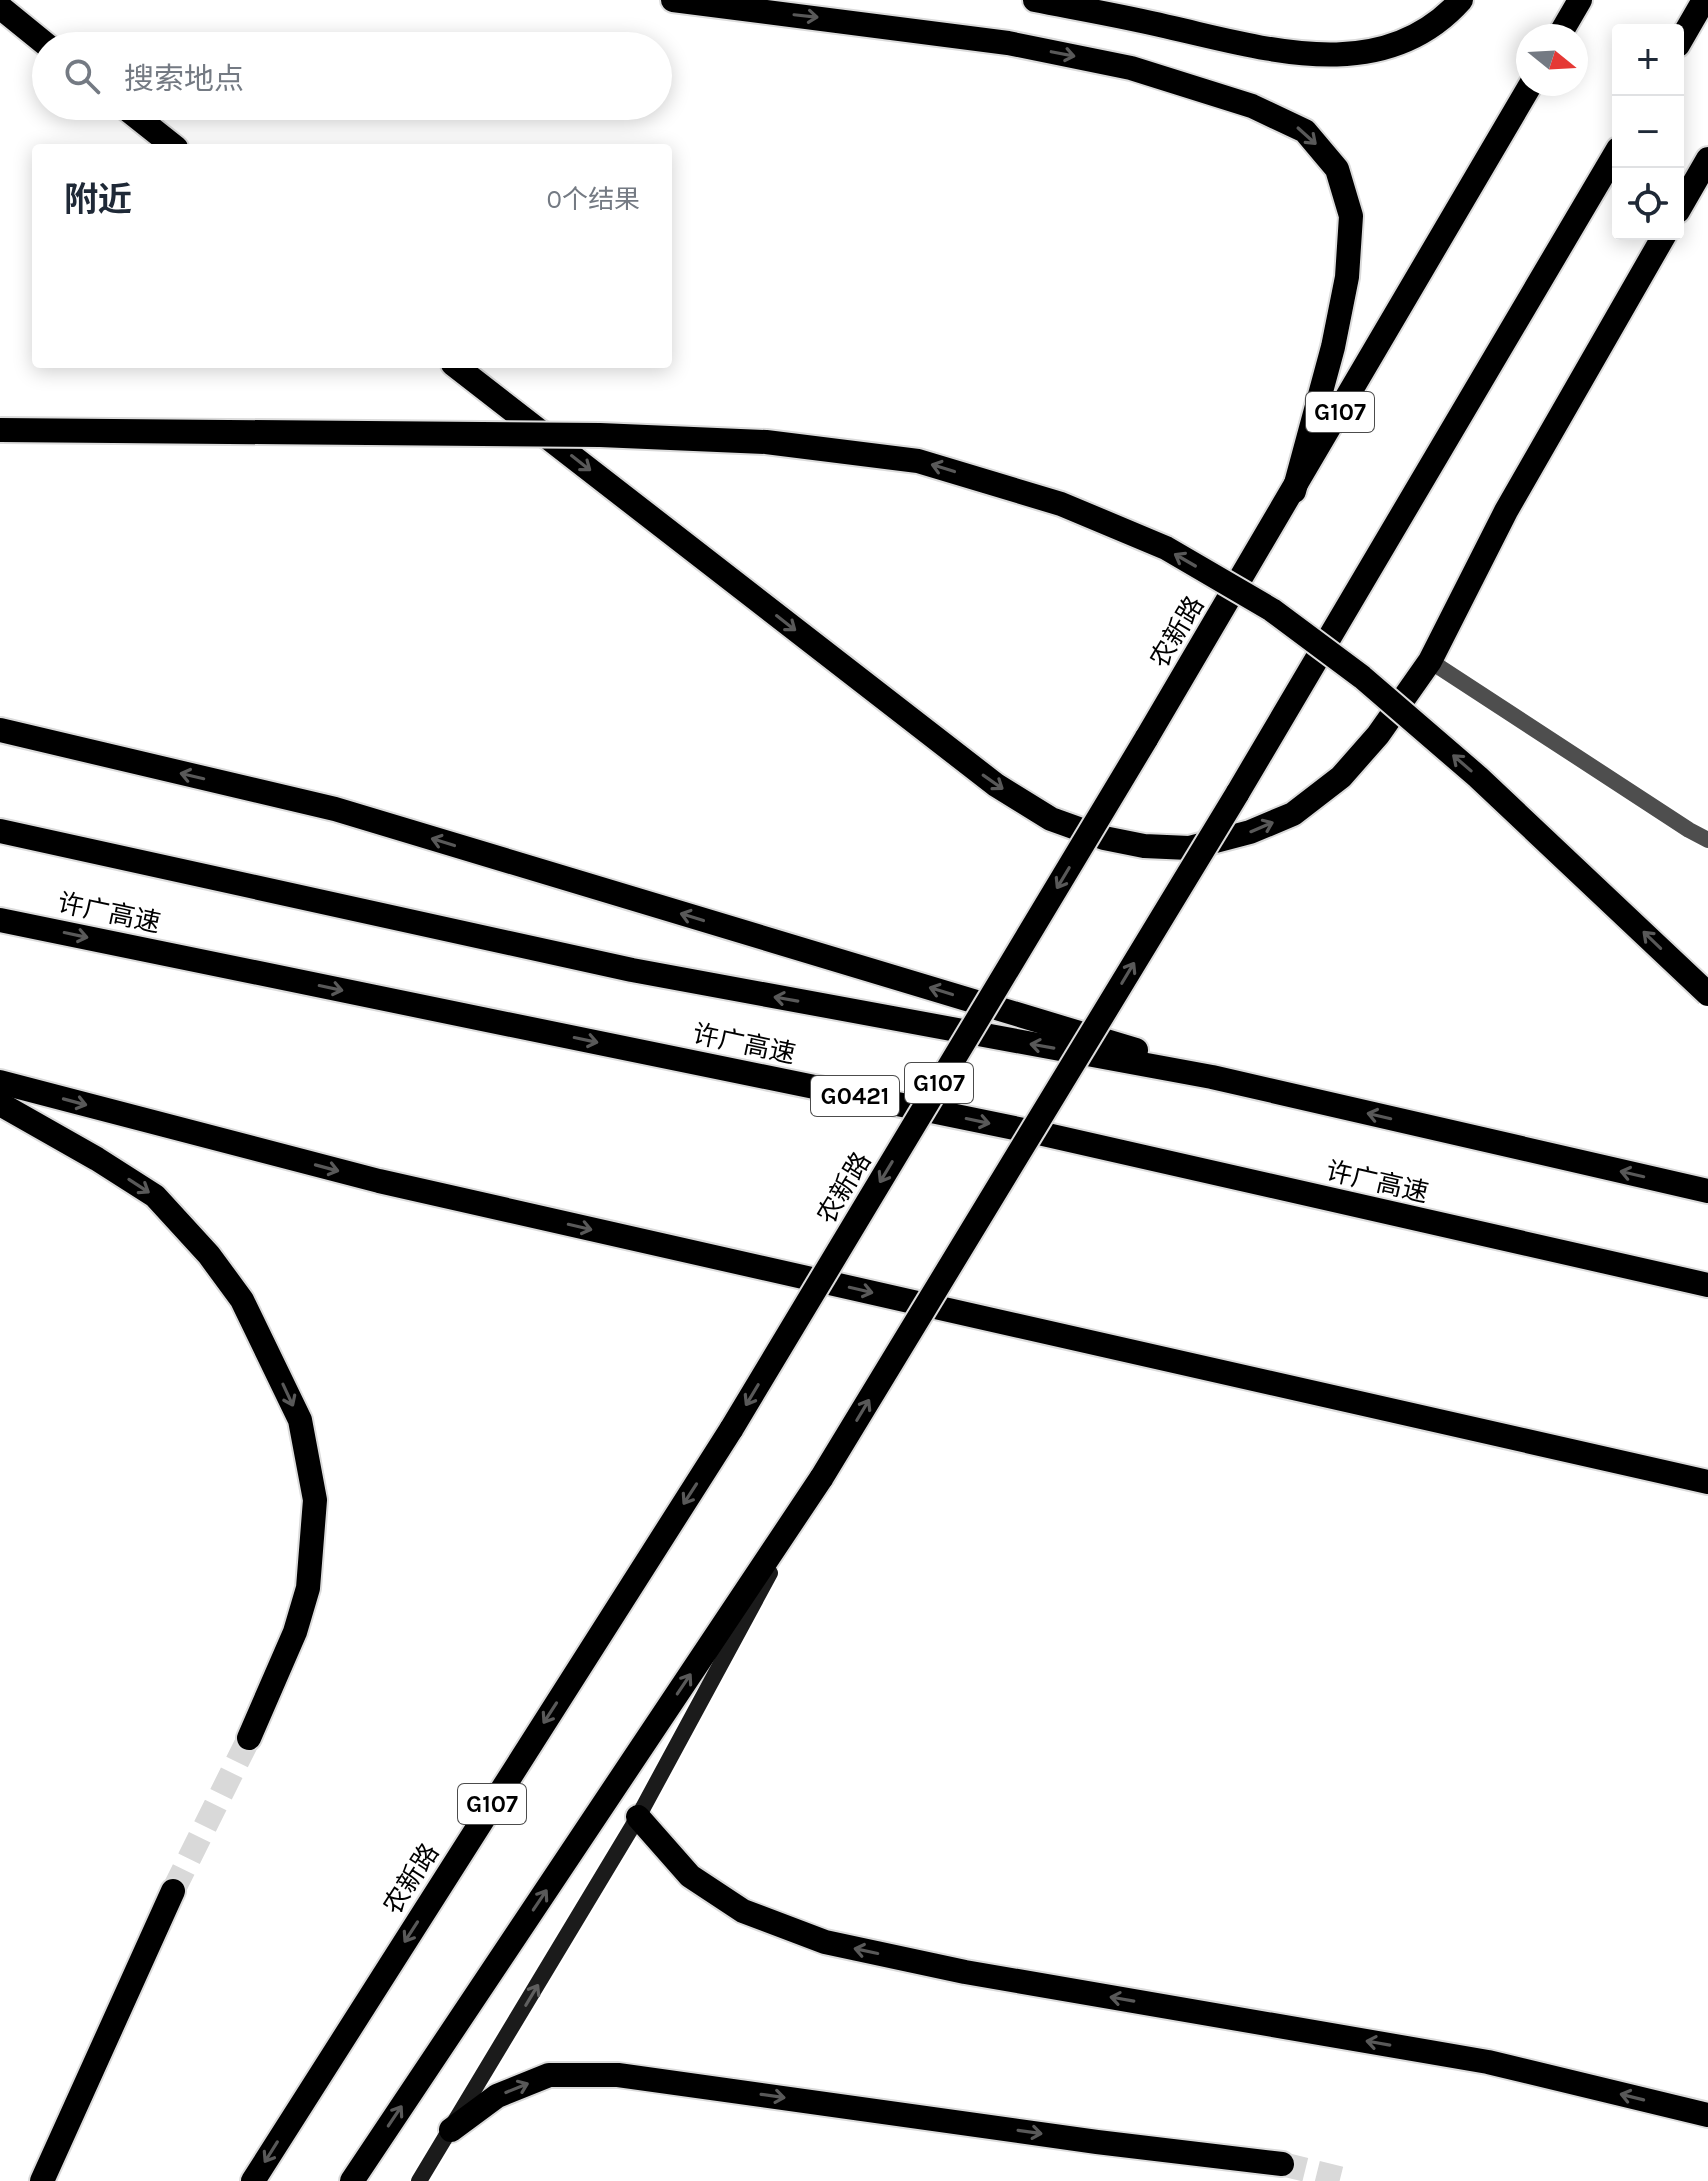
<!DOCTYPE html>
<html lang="zh">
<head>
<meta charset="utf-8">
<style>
  body { margin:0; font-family:Karla,"Noto Sans SC",sans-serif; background:#f6f6f7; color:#1f2937 }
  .controls { position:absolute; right:24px; top:24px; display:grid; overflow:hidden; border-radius:8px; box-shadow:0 4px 20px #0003 }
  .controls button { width:72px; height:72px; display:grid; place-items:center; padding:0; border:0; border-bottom:2px solid #e0e1e3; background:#fff; color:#1f2937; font:40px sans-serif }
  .compass { position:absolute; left:1516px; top:24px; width:72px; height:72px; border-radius:50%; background:#fff; box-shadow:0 4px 20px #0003; rotate:108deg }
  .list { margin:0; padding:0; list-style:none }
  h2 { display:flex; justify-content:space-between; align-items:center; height:104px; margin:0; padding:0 32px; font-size:34px }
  h2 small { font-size:26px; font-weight:400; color:#747a83 }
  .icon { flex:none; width:44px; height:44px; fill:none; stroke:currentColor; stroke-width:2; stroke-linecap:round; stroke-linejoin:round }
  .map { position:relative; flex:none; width:1708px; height:2181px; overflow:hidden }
  .search { position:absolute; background:#fff; box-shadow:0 4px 20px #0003; left:32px; top:32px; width:640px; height:88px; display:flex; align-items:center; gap:20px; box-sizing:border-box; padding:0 28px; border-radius:44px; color:#747a83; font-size:30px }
  .panel { position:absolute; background:#fff; box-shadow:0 4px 20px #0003; left:32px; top:144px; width:640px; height:224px; border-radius:8px }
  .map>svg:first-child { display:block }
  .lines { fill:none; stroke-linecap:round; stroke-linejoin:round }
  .highway-tunnel { stroke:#d9d9d9; stroke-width:24; stroke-dasharray:24 12; stroke-linecap:butt }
  .highway-casing { stroke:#dbdbdb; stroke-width:28 }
  .street { stroke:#4e4e4e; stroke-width:16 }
  .secondary { stroke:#1b1b1b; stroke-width:16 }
  .highway { stroke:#000; stroke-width:24 }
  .highway-bridge-casing { stroke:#dbdbdb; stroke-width:28; stroke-linecap:butt }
  .highway-bridge { stroke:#000; stroke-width:24 }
  .oneway { stroke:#595959 }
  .oneway2 { stroke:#5f5f5f }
  .labels { text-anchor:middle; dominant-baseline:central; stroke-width:6; stroke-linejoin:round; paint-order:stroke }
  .shield { fill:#fff; stroke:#4c4c4c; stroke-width:2 }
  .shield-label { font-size:24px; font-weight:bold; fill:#000 }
  .street-label { font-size:26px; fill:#000; stroke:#fff }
</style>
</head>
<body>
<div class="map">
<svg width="1708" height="2181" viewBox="0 0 1708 2181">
  <rect width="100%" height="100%" fill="#fff"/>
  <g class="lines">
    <!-- highway-tunnel -->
    <g class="highway-tunnel">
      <polyline points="173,1891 249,1738"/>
      <polyline points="1282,2164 1351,2181"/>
    </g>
    <!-- highway casing -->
    <g class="highway-casing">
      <g id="highway">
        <polyline points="673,0 1008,43 1131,68 1252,106 1305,131 1337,169 1351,216 1347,277 1333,347 1294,491"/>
        <path d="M1035,0C1081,9 1128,17 1173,28C1270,50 1384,86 1461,0"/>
        <polyline points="0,7 48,46"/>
        <polyline points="1559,36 1580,0"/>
        <polyline points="1678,45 1704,0"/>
        <polyline points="123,106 176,148"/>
        <polyline points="1678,211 1708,159"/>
        <polyline points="453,364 996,785 1051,819 1104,838 1144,846 1189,848 1250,832 1293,814 1341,777 1378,735 1430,661 1506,511 1665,234"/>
        <polyline points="0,730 335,809 1136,1050"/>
        <polyline points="1146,739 1531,84"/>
        <polyline points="1237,794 1618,149"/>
        <polyline points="0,831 632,970 1212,1077 1708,1191"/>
        <polyline points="0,920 1043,1134 1708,1285"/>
        <polyline points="0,1082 379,1181 1708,1482"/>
        <polyline points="0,1104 97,1159 155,1196 209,1255 242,1300 300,1420 315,1500 308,1588 295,1632 249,1738"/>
        <polyline points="638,1817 690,1876 743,1911 825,1942 965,1972 1488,2062 1708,2115"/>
        <polyline points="451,2130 497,2096 549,2075 618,2075 1097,2142 1282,2164"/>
        <polyline points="42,2181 173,1891"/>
        <polyline points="253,2181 732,1428"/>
        <polyline points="352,2181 822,1477"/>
      </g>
    </g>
    <!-- street -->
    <polyline class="street" points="1430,661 1689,830 1708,840"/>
    <!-- secondary -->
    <polyline class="secondary" points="419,2181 638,1817 770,1573"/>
    <!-- highway -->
    <use href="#highway" class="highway"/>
    <!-- highway-bridge casing -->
    <g class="highway-bridge-casing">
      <g id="highway-bridge">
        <polyline points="0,430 600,435 766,442 918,461 1061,504 1166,548 1272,610 1362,677 1478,777 1708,994"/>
        <polyline points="732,1428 1146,739"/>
        <polyline points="822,1477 1237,794"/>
      </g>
    </g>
    <!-- highway-bridge -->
    <use href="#highway-bridge" class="highway-bridge"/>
  </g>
  <!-- one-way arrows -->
  <defs><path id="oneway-shaft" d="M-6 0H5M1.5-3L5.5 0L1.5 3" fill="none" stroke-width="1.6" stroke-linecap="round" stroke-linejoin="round" transform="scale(2)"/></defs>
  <g class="oneway">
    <use href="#oneway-shaft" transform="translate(806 16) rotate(6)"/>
    <use href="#oneway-shaft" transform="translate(1063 54) rotate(11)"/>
    <use href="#oneway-shaft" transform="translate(1307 136) rotate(42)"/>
    <use href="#oneway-shaft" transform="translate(581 463) rotate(38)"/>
    <use href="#oneway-shaft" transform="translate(943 468) rotate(-163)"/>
    <use href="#oneway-shaft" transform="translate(1185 560) rotate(-150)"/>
    <use href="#oneway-shaft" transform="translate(786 623) rotate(38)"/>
    <use href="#oneway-shaft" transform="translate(1462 763) rotate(-139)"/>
    <use href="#oneway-shaft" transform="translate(192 776) rotate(-167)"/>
    <use href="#oneway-shaft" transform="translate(993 782) rotate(35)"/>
    <use href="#oneway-shaft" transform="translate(1262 827) rotate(-23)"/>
    <use href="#oneway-shaft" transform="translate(443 842) rotate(-163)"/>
    <use href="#oneway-shaft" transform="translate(1063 878) rotate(121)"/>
    <use href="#oneway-shaft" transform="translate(692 917) rotate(-163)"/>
    <use href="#oneway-shaft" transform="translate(76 935) rotate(12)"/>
    <use href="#oneway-shaft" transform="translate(1652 940) rotate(-136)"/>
    <use href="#oneway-shaft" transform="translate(1128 973) rotate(-59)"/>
    <use href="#oneway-shaft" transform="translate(331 988) rotate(12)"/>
    <use href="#oneway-shaft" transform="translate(941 991) rotate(-163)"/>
    <use href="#oneway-shaft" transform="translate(786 999) rotate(-170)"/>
    <use href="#oneway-shaft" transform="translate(586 1040) rotate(12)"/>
    <use href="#oneway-shaft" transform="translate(1042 1046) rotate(-170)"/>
    <use href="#oneway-shaft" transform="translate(75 1102) rotate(15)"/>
    <use href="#oneway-shaft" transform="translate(1379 1116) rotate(-167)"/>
    <use href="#oneway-shaft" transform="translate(978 1121) rotate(12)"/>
    <use href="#oneway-shaft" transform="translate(327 1168) rotate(15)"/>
    <use href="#oneway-shaft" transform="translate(886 1172) rotate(121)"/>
    <use href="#oneway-shaft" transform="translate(1632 1174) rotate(-167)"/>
    <use href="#oneway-shaft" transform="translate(139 1186) rotate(33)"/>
    <use href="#oneway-shaft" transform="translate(580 1227) rotate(13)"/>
    <use href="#oneway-shaft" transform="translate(861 1290) rotate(13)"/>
    <use href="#oneway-shaft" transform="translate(288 1395) rotate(65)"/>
    <use href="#oneway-shaft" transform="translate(752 1395) rotate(121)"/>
    <use href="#oneway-shaft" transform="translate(863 1410) rotate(-59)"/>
    <use href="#oneway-shaft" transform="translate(690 1494) rotate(123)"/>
    <use href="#oneway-shaft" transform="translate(684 1684) rotate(-56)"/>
    <use href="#oneway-shaft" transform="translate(550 1713) rotate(123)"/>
    <use href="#oneway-shaft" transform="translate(540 1900) rotate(-56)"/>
    <use href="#oneway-shaft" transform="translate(411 1932) rotate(123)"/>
    <use href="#oneway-shaft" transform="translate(866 1951) rotate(-168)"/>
    <use href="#oneway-shaft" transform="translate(1122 1999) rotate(-170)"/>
    <use href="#oneway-shaft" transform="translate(1378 2043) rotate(-170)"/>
    <use href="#oneway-shaft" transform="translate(517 2088) rotate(-22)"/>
    <use href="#oneway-shaft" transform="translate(773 2096) rotate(8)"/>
    <use href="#oneway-shaft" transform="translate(1632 2097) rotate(-166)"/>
    <use href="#oneway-shaft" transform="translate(395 2116) rotate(-56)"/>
    <use href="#oneway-shaft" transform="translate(1030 2132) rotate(8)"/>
    <use href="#oneway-shaft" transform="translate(271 2152) rotate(122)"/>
  </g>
  <use class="oneway2" href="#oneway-shaft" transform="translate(532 1995) rotate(-59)"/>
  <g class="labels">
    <!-- shield labels -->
    <g class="shield">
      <rect x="1306" y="392" width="68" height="40" rx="6"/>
      <rect x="905" y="1063" width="68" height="40" rx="6"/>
      <rect x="811" y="1076" width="88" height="40" rx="6"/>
      <rect x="458" y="1784" width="68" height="40" rx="6"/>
    </g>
    <g class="shield-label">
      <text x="1340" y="412">G107</text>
      <text x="939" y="1083">G107</text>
      <text x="855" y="1096">G0421</text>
      <text x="492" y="1804">G107</text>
    </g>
    <!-- street labels -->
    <g class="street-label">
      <text transform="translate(1177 632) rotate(-59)">农新路</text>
      <text transform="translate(109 913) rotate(12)">许广高速</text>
      <text transform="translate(744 1044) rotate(12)">许广高速</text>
      <text transform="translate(1377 1182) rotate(13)">许广高速</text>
      <text transform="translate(844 1188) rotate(-59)">农新路</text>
      <text transform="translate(411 1879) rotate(-57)">农新路</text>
    </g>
  </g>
</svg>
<div class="controls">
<button>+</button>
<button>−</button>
<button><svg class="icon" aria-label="locate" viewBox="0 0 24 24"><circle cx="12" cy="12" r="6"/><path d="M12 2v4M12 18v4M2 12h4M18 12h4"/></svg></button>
</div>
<svg class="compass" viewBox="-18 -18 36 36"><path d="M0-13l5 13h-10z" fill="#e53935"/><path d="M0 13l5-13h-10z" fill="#747a83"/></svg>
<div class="search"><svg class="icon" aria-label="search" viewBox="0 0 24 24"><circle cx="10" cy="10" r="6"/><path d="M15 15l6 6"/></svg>搜索地点</div>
<section class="panel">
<h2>附近<small>0个结果</small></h2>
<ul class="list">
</ul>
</section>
</div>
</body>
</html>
